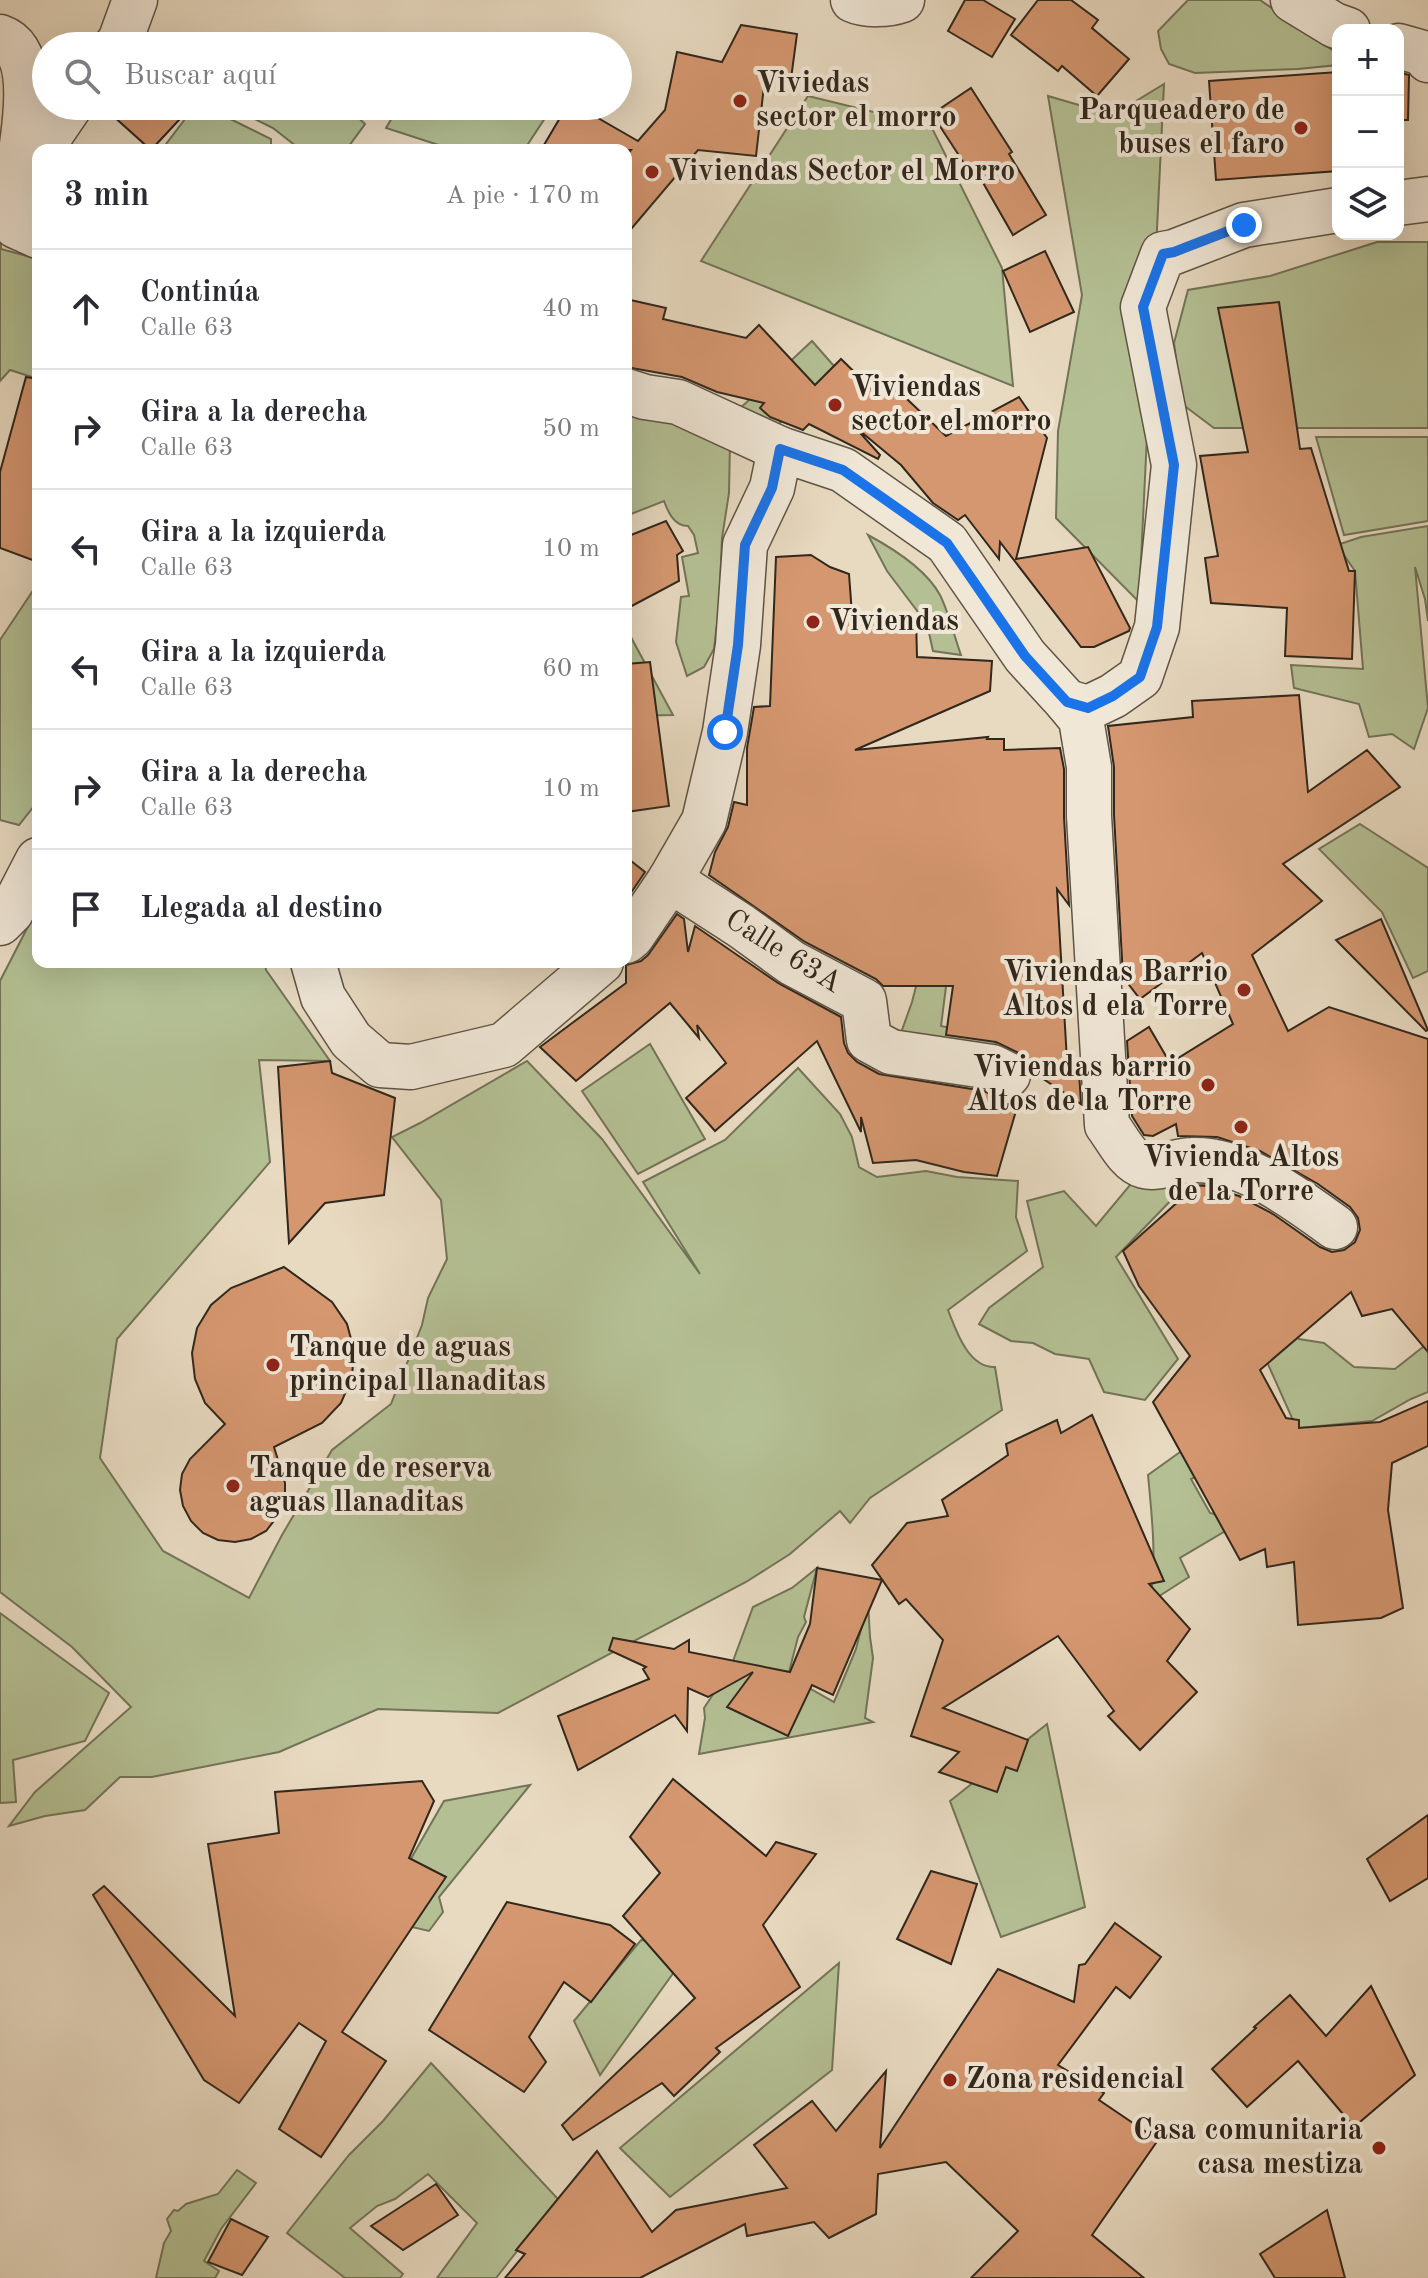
<!DOCTYPE html>
<html lang="es">
<head>
<meta charset="utf-8">
<style>
  body { margin:0; font-family:"Old Standard TT",serif; background:#f2f2f3; color:#2b2b33 }
  .controls { position:absolute; right:24px; top:24px; display:grid; overflow:hidden; border-radius:16px; box-shadow:0 8px 32px #0002 }
  .controls button { width:72px; height:72px; display:grid; place-items:center; padding:0; border:0; border-bottom:2px solid #e1e1e2; background:#fff; color:#2b2b33; font:40px sans-serif }
  .stop { position:absolute; width:24px; height:24px; margin:-18px; border:6px solid #1a73e8; border-radius:50%; background:#fff }
  .stop.end { background:#1a73e8; border-color:#fff; box-shadow:0 2px 8px #0008 }
  .list { margin:0; padding:0; list-style:none }
  h2 { display:flex; justify-content:space-between; align-items:center; height:104px; margin:0; padding:0 32px; font-size:34px }
  h2 small { font-size:26px; font-weight:400; color:#7c7c81 }
  .list li { display:grid; grid-template-columns:52px 1fr auto; gap:24px; align-items:center; box-sizing:border-box; height:120px; padding:0 32px; border-top:2px solid #e1e1e2 }
  .list b { display:block; font-size:30px; white-space:nowrap }
  .list p { margin:0; font-size:26px; white-space:nowrap; color:#7c7c81 }
  .list em { font-size:26px; font-style:normal; color:#7c7c81 }
  .icon { flex:none; width:44px; height:44px; fill:none; stroke:currentColor; stroke-width:2; stroke-linecap:round; stroke-linejoin:round }
  .map { position:relative; flex:none; width:1428px; height:2278px; overflow:hidden }
  .search { position:absolute; background:#fff; box-shadow:0 8px 32px #0002; left:32px; top:32px; width:600px; height:88px; display:flex; align-items:center; gap:20px; box-sizing:border-box; padding:0 28px; border-radius:44px; color:#7c7c81; font-size:30px }
  .panel { position:absolute; background:#fff; box-shadow:0 8px 32px #0002; left:32px; top:144px; width:600px; height:824px; border-radius:16px }
  .map>svg:first-child { display:block }
  .green { fill:#b4c094; stroke:#727458; stroke-width:2 }
  .building { fill:#d59770; stroke:#31271c; stroke-width:2 }
  .lines { fill:none; stroke-linecap:round; stroke-linejoin:round }
  .minor-casing { stroke:#5f5445; stroke-width:47 }
  .minor { stroke:#f0e7d7; stroke-width:44 }
  .route { stroke:#1a73e8; stroke-width:10 }
  .poi-dot { fill:#8f2418; stroke:#f0e7d7; stroke-width:3 }
  .labels { text-anchor:middle; dominant-baseline:central; stroke-width:8; stroke-linejoin:round; paint-order:stroke }
  .poi-label { font-size:30px; font-weight:bold; fill:#31271c; stroke:#f0e7d7; text-anchor:start }
  .street-label { font-size:30px; fill:#31271c; stroke:#f0e7d7 }
</style>
</head>
<body>
<div class="map">
<svg width="1428" height="2278" viewBox="0 0 1428 2278">
  <rect width="100%" height="100%" fill="#e8dac1"/>
  <filter id="stains"><feTurbulence type="fractalNoise" baseFrequency=".0025" numOctaves="4"/><feColorMatrix values="0 0 0 0 .2 0 0 0 0 .09 0 0 0 0 .02 0 0 0 .5 -.17"/></filter>
  <radialGradient id="worn" r=".72"><stop offset=".6" stop-color="#630" stop-opacity="0"/><stop offset="1" stop-color="#630" stop-opacity=".3"/></radialGradient>
  <!-- green -->
  <g class="green">
    <polygon points="1188,0 1260,0 1338,54 1338,65 1298,69 1195,73 1169,64 1161,49 1158,31"/>
    <polygon points="1164,84 1139,602 1056,518 1058,431 1082,295 1048,96 1113,115"/>
    <polygon points="808,96 931,126 1002,268 1013,386 701,261"/>
    <polygon points="195,106 204,106 271,139 271,150 168,150 163,148"/>
    <polygon points="228,106 346,106 365,124 346,150 301,150 273,128"/>
    <polygon points="399,106 553,106 524,150 454,150 386,128"/>
    <polygon points="0,150 1,249 38,259 38,379 10,370 0,381"/>
    <polygon points="1377,242 1428,242 1428,428 1214,428 1182,404 1174,343 1188,290 1270,276"/>
    <polygon points="812,341 834,366 777,426 735,413"/>
    <path d="M626,407L730,442L729,493L722,538L719,608L714,649L704,667L687,676L676,642L681,597L689,596L682,557L698,553L694,535L688,526C674,526 668,512 664,501L626,516Z"/>
    <polygon points="1316,437 1428,437 1428,521 1344,535"/>
    <polygon points="1428,526 1428,621 1425,599 1415,567 1428,708 1414,749 1392,734 1369,737 1359,704 1294,688 1291,665 1363,669 1355,571 1337,545 1361,537"/>
    <path d="M868,535C894,549 926,569 940,595C949,613 954,636 961,655L933,651L927,624L887,571Z"/>
    <polygon points="38,583 38,801 19,825 0,820 0,640"/>
    <polygon points="626,628 673,715 626,716"/>
    <polygon points="1360,824 1428,868 1428,971 1413,978 1382,912 1319,849"/>
    <path d="M38,907V962H265L266,970L330,1061L259,1060L270,1162L117,1339L100,1458L163,1551L249,1598L282,1535L332,1450L391,1404L422,1325L428,1298L447,1259L441,1200L392,1137L420,1123L527,1061L602,1139L700,1274L643,1182L725,1140L798,1068L840,1114L852,1137L859,1167L877,1177L926,1171L957,1177L1018,1181L1016,1217L1027,1251L948,1310C956,1330 968,1368 995,1367L1002,1410L870,1498L850,1523L840,1511L790,1554L746,1582L498,1713L378,1709L279,1752L152,1777H120L85,1810L45,1816L9,1826L35,1792L131,1707L72,1647L0,1592V981Z"/>
    <polygon points="923,959 949,963 941,1026 994,1037 1000,1061 897,1044 912,1002"/>
    <polygon points="650,1044 705,1139 638,1174 582,1091"/>
    <polygon points="1145,1167 1228,1178 1180,1191 1116,1257 1178,1359 1145,1400 1104,1392 1089,1359 1055,1354 1033,1343 1011,1341 979,1324 989,1308 1043,1267 1027,1201 1064,1191 1096,1226"/>
    <polygon points="1291,1325 1299,1339 1324,1343 1354,1367 1395,1369 1428,1343 1428,1392 1411,1399 1372,1421 1299,1428 1292,1418 1267,1362"/>
    <path d="M1187,1447L1210,1471L1191,1479L1210,1513L1218,1515L1232,1527L1180,1558L1189,1577L1150,1602C1157,1560 1152,1518 1148,1475Z"/>
    <polygon points="817,1568 804,1617 806,1622 798,1637 788,1676 834,1702 856,1649 868,1602 870,1637 873,1658 865,1718 873,1722 699,1754 705,1718 704,1708 730,1669 753,1607 792,1588"/>
    <polygon points="0,1613 109,1693 85,1741 13,1760 16,1802 0,1803"/>
    <polygon points="1047,1724 1085,1907 1001,1937 950,1801"/>
    <polygon points="530,1785 439,1897 443,1912 429,1931 386,1921 405,1869 444,1801"/>
    <polygon points="641,1940 692,1947 600,2075 574,2021"/>
    <polygon points="839,1963 832,2070 670,2197 620,2148"/>
    <polygon points="431,2063 558,2199 496,2278 437,2278 477,2223 428,2174 395,2199 377,2206 350,2228 403,2274 400,2278 345,2278 287,2233 349,2155 383,2121"/>
    <polygon points="237,2170 256,2183 221,2229 204,2261 219,2271 215,2278 156,2278 164,2243 171,2231 167,2219 174,2210 178,2211 186,2204 218,2194"/>
  </g>
  <!-- building -->
  <g class="building">
    <polygon points="965,0 983,0 1015,19 992,57 948,31"/>
    <polygon points="1038,0 1071,0 1098,20 1092,28 1129,59 1097,96 1062,66 1058,71 1011,35"/>
    <polygon points="741,25 797,34 791,79 765,77 756,156 698,150 626,235 626,156 631,150 541,150 567,106 577,106 638,141 665,110 677,52 722,62"/>
    <polygon points="1338,72 1338,171 1216,180 1209,81"/>
    <polygon points="1398,72 1409,75 1408,120 1398,120"/>
    <polygon points="971,88 1012,152 1009,154 1046,215 1013,235 978,174 973,177 932,114"/>
    <polygon points="102,106 192,106 151,150"/>
    <polygon points="1045,251 1074,312 1030,332 1003,271"/>
    <polygon points="626,299 666,308 663,319 746,338 759,325 815,385 841,359 880,397 891,384 946,436 1019,397 1047,438 1016,559 1088,547 1130,628 1129,631 1094,647 1081,647 1000,542 999,559 965,515 958,520 933,503 901,465 854,426 880,455 878,459 809,424 803,430 770,417 760,408 764,403 717,392 682,377 626,367"/>
    <polygon points="1279,302 1300,449 1311,448 1349,571 1355,571 1352,659 1285,656 1287,608 1211,603 1205,558 1218,556 1200,456 1248,452 1218,308"/>
    <polygon points="26,377 38,379 38,562 0,548 0,472"/>
    <polygon points="666,521 683,551 677,555 679,581 626,609 626,537"/>
    <polygon points="811,555 830,567 849,574 853,628 916,616 917,657 992,661 990,691 855,750 988,737 987,739 1004,739 1004,750 1060,748 1064,769 1064,817 1069,905 1057,889 1068,1078 1079,1072 1081,1104 1033,1072 1028,1061 1019,1053 996,1042 946,1035 953,986 883,986 876,979 805,942 709,875 715,852 728,827 734,802 747,805 747,748 754,707 770,706 776,557"/>
    <polygon points="650,662 669,806 626,812 626,664"/>
    <polygon points="1299,695 1308,792 1367,750 1400,787 1283,864 1322,901 1252,955 1288,1031 1329,1007 1428,1039 1428,1352 1392,1309 1362,1316 1351,1292 1260,1370 1286,1418 1299,1420 1299,1428 1380,1422 1428,1401 1428,1446 1392,1463 1388,1510 1403,1608 1381,1618 1298,1625 1294,1562 1267,1567 1265,1549 1240,1560 1153,1402 1190,1356 1139,1286 1123,1251 1190,1191 1189,1185 1207,1186 1239,1196 1273,1214 1320,1247 1332,1252 1344,1250 1355,1242 1360,1230 1358,1218 1350,1207 1318,1184 1260,1151 1217,1137 1178,1136 1176,1124 1153,1136 1144,1135 1132,1116 1127,1041 1149,1027 1170,1063 1233,1024 1202,953 1140,999 1123,977 1114,815 1114,767 1108,726 1193,717 1192,701"/>
    <polygon points="626,857 645,872 626,900"/>
    <polygon points="677,914 684,919 688,952 695,926 778,983 841,1017 844,1043 848,1053 857,1062 879,1074 984,1091 997,1097 1009,1100 1020,1097 997,1176 964,1172 916,1160 873,1163 861,1117 861,1132 817,1041 715,1131 686,1098 726,1063 697,1025 699,1038 670,1003 576,1081 540,1047 626,983 626,965 641,961 648,955"/>
    <polygon points="1381,919 1428,1030 1426,1031 1336,940"/>
    <polygon points="330,1061 332,1073 395,1098 384,1195 325,1203 289,1243 278,1067"/>
    <polygon points="284,1267 332,1302 347,1324 354,1350 352,1377 341,1403 322,1423 274,1447 285,1483 285,1501 277,1517 266,1531 251,1539 235,1542 218,1540 203,1533 191,1521 183,1506 180,1490 182,1474 190,1459 225,1424 205,1403 195,1379 192,1353 197,1328 211,1305 231,1288"/>
    <polygon points="1092,1415 1164,1581 1149,1584 1190,1629 1167,1661 1197,1692 1140,1750 1108,1716 1114,1711 1058,1636 943,1708 1028,1740 1017,1771 1006,1767 997,1792 939,1772 959,1752 911,1736 943,1640 906,1599 899,1604 872,1565 907,1523 948,1516 942,1500 1008,1455 1006,1444 1057,1420 1061,1433"/>
    <polygon points="817,1568 882,1580 833,1695 812,1685 788,1736 727,1707 753,1672 708,1697 688,1688 687,1731 675,1715 578,1770 558,1716 649,1679 643,1669 646,1667 609,1650 613,1638 674,1649 689,1640 689,1652 790,1672 810,1624"/>
    <polygon points="673,1779 766,1856 776,1842 816,1854 763,1925 800,1987 716,2048 720,2052 674,2096 662,2083 573,2140 562,2125 695,1998 623,1916 660,1873 630,1837"/>
    <polygon points="422,1781 434,1801 409,1858 446,1877 342,2032 386,2061 321,2157 279,2129 326,2041 299,2023 239,2103 204,2080 93,1895 104,1886 235,2016 208,1844 279,1833 275,1792"/>
    <polygon points="1428,1815 1428,1878 1390,1901 1367,1859"/>
    <polygon points="931,1871 977,1884 951,1964 897,1939"/>
    <polygon points="507,1902 610,1925 635,1944 591,2002 564,1982 529,2037 546,2062 524,2092 429,2030"/>
    <polygon points="1115,1923 1161,1957 1130,1998 1116,1987 1058,2065 1104,2093 1099,2100 1158,2140 1092,2235 1144,2278 971,2278 1018,2231 946,2162 878,2174 876,2214 829,2238 814,2222 747,2236 745,2224 640,2278 505,2278 525,2254 516,2250 597,2151 652,2232 676,2210 787,2188 754,2145 812,2101 836,2131 886,2071 880,2148 998,1969 1074,2002 1079,1965 1085,1964"/>
    <polygon points="1371,1986 1415,2075 1354,2127 1298,2061 1247,2107 1212,2069 1256,2028 1254,2027 1290,1995 1326,2036"/>
    <polygon points="436,2184 458,2215 403,2250 371,2226"/>
    <polygon points="1327,2210 1345,2278 1275,2278 1260,2254"/>
    <polygon points="231,2219 268,2237 242,2275 208,2262"/>
  </g>
  <g class="lines">
    <!-- minor casing -->
    <g class="minor-casing">
      <g id="minor">
        <path d="M853,0C866,6 888,5 902,0"/>
        <polyline points="1293,0 1334,25 1348,30"/>
        <path d="M0,37C40,51 24,127 20,159C19,167 16,177 16,184C17,190 21,196 24,201"/>
        <polyline points="116,46 120,41 135,0"/>
        <polyline points="1398,46 1423,53 1428,60"/>
        <polyline points="40,150 70,106"/>
        <polyline points="30,182 16,226 38,236"/>
        <polyline points="1398,203 1428,199"/>
        <polyline points="626,391 645,397 678,402 780,449"/>
        <path d="M1067,702L1081,719L1089,767V816L1107,1125C1117,1138 1128,1162 1144,1166C1159,1170 1177,1160 1192,1160C1242,1158 1297,1199 1335,1227"/>
        <polyline points="670,880 741,926 792,963 864,1001 869,1040 891,1052 992,1067 1008,1075"/>
        <polyline points="0,923 11,912 38,860"/>
        <polyline points="626,941 632,936 670,880 704,821 725,732 738,645 745,545 772,488 780,449 843,470 947,543 1025,656 1067,702 1088,708 1113,696 1140,677 1157,627 1174,465 1143,307 1163,254 1174,252 1244,225 1338,210"/>
        <polyline points="313,962 323,997 351,1040 380,1065 411,1067 504,1045 601,962"/>
      </g>
    </g>
    <!-- minor -->
    <use href="#minor" class="minor"/>
  </g>
  <g class="lines">
    <!-- route -->
    <polyline class="route" points="725,732 738,645 745,545 772,488 780,449 843,470 947,543 1025,656 1067,702 1088,708 1113,696 1140,677 1157,627 1174,465 1143,307 1163,254 1174,252 1244,225"/>
  </g>
  <!-- markers -->
  <g class="poi-dot">
    <circle cx="740" cy="101" r="8"/>
    <circle cx="1301" cy="128" r="8"/>
    <circle cx="652" cy="172" r="8"/>
    <circle cx="835" cy="405" r="8"/>
    <circle cx="813" cy="622" r="8"/>
    <circle cx="1244" cy="990" r="8"/>
    <circle cx="1208" cy="1085" r="8"/>
    <circle cx="1241" cy="1127" r="8"/>
    <circle cx="273" cy="1365" r="8"/>
    <circle cx="233" cy="1486" r="8"/>
    <circle cx="950" cy="2080" r="8"/>
    <circle cx="1379" cy="2148" r="8"/>
  </g>
  <g class="labels">
    <!-- poi labels -->
    <g class="poi-label">
      <text x="756" y="84">Viviedas<tspan x="756" dy="34">sector el morro</tspan></text>
      <text x="1285" y="111" text-anchor="end">Parqueadero de<tspan x="1285" dy="34">buses el faro</tspan></text>
      <text x="668" y="172">Viviendas Sector el Morro</text>
      <text x="851" y="388">Viviendas<tspan x="851" dy="34">sector el morro</tspan></text>
      <text x="829" y="622">Viviendas</text>
      <text x="1228" y="973" text-anchor="end">Viviendas Barrio<tspan x="1228" dy="34">Altos d ela Torre</tspan></text>
      <text x="1192" y="1068" text-anchor="end">Viviendas barrio<tspan x="1192" dy="34">Altos de la Torre</tspan></text>
      <text x="1241" y="1158" text-anchor="middle">Vivienda Altos<tspan x="1241" dy="34">de la Torre</tspan></text>
      <text x="289" y="1348">Tanque de aguas<tspan x="289" dy="34">principal llanaditas</tspan></text>
      <text x="249" y="1469">Tanque de reserva<tspan x="249" dy="34">aguas llanaditas</tspan></text>
      <text x="966" y="2080">Zona residencial</text>
      <text x="1363" y="2131" text-anchor="end">Casa comunitaria<tspan x="1363" dy="34">casa mestiza</tspan></text>
    </g>
    <!-- street labels -->
    <g class="street-label">
      <text transform="translate(783 952) rotate(32)">Calle 63A</text>
    </g>
  </g>
  <rect width="100%" height="100%" filter="url(#stains)"/>
  <rect width="100%" height="100%" fill="url(#worn)"/>
</svg>
<div class="controls">
<button>+</button>
<button>−</button>
<button><svg class="icon" aria-label="layers" viewBox="0 0 24 24"><path d="M12 4l9 5-9 5-9-5zM3 14l9 5 9-5"/></svg></button>
</div>
<div class="stop" style="left:725px;top:732px"></div>
<div class="stop end" style="left:1244px;top:225px"></div>
<div class="search"><svg class="icon" aria-label="search" viewBox="0 0 24 24"><circle cx="10" cy="10" r="6"/><path d="M15 15l6 6"/></svg>Buscar aquí</div>
<section class="panel">
<h2>3 min<small>A pie · 170 m</small></h2>
<ul class="list">
<li><svg class="icon" aria-label="ahead" viewBox="0 0 24 24"><path d="M12 20V5M6 11l6-6 6 6"/></svg><div><b>Continúa</b><p>Calle 63</p></div><em>40 m</em></li>
<li><svg class="icon" aria-label="right" viewBox="0 0 24 24"><path d="M7 20v-9h11M14 6l5 5-5 5"/></svg><div><b>Gira a la derecha</b><p>Calle 63</p></div><em>50 m</em></li>
<li><svg class="icon" aria-label="left" viewBox="0 0 24 24"><path d="M17 20v-9H6M10 6l-5 5 5 5"/></svg><div><b>Gira a la izquierda</b><p>Calle 63</p></div><em>10 m</em></li>
<li><svg class="icon" aria-label="left" viewBox="0 0 24 24"><path d="M17 20v-9H6M10 6l-5 5 5 5"/></svg><div><b>Gira a la izquierda</b><p>Calle 63</p></div><em>60 m</em></li>
<li><svg class="icon" aria-label="right" viewBox="0 0 24 24"><path d="M7 20v-9h11M14 6l5 5-5 5"/></svg><div><b>Gira a la derecha</b><p>Calle 63</p></div><em>10 m</em></li>
<li><svg class="icon" aria-label="arrive" viewBox="0 0 24 24"><path d="M6 21V4h12l-3 4 3 4H6"/></svg><div><b>Llegada al destino</b></div></li>
</ul>
</section>
</div>
</body>
</html>
